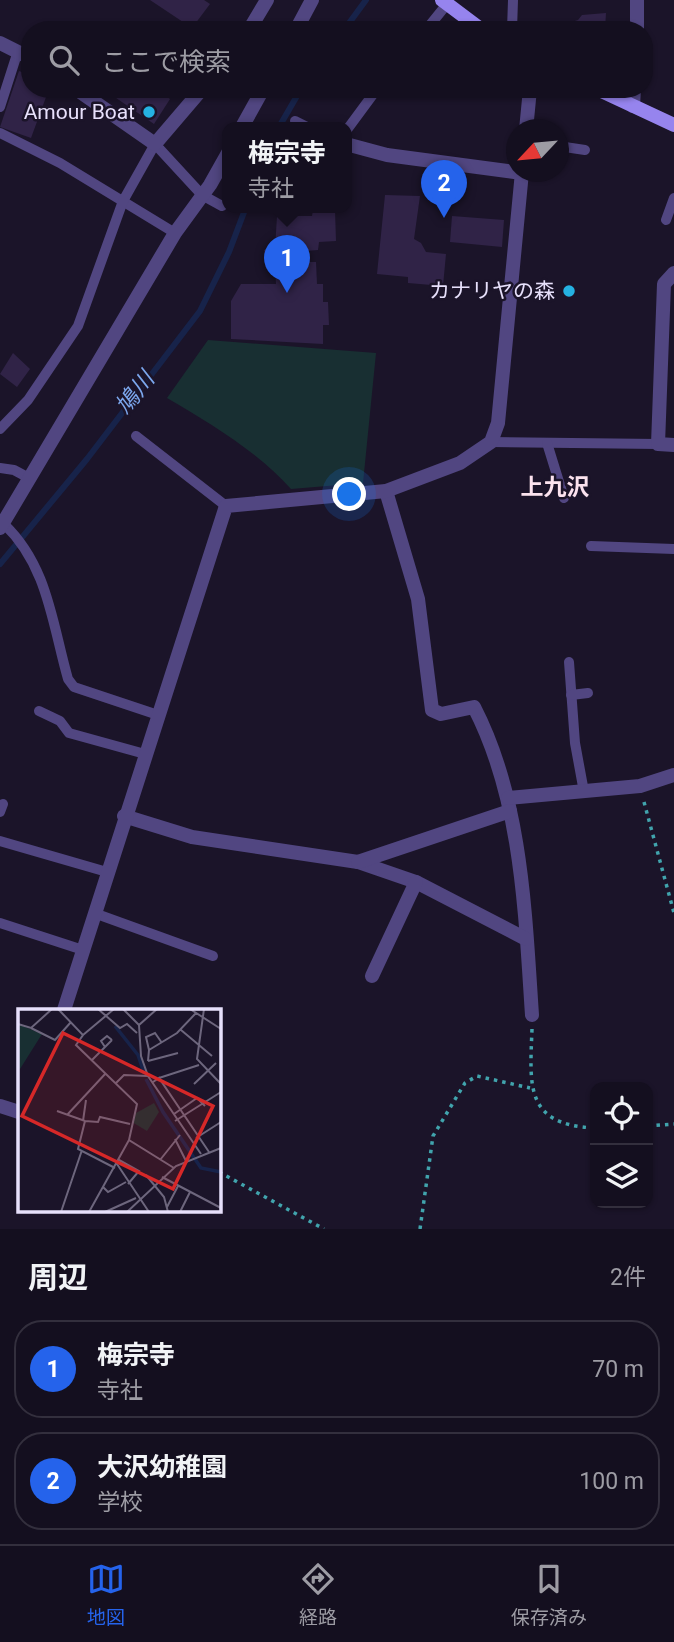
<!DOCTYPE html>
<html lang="ja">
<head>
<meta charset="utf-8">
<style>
  body { margin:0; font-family:Roboto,"Noto Sans JP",sans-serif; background:#1d1828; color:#f1f3f6 }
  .controls { position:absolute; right:21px; bottom:21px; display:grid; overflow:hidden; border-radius:14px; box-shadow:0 2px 5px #0004 }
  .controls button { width:63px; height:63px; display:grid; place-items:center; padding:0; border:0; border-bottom:2px solid #332f3d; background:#140f1f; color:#f1f3f6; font:35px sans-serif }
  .compass { position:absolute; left:506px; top:119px; width:63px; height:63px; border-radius:50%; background:#140f1f; box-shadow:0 2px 5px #0004; rotate:244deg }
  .you { position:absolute; left:350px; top:495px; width:24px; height:24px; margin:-18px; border:5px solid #fff; border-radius:50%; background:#1a73e8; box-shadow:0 0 0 10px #1a73e833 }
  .badge { display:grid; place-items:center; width:46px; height:46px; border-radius:50%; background:#2563eb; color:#fff; font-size:23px; font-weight:700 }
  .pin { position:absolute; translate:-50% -58px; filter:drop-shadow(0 2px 4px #0008) }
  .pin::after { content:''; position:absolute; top:37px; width:24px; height:21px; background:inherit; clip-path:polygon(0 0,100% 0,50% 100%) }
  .popup { position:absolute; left:222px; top:122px; width:130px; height:91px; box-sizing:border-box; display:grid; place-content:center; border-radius:14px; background:#140f1f; filter:drop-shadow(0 2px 5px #0005); font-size:23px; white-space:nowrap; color:#9d9ca4 }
  .popup b { font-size:26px; color:#f1f3f6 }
  .popup::after { content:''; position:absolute; left:50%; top:100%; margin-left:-14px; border:14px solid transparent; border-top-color:#140f1f }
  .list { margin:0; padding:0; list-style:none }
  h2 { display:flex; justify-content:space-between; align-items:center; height:91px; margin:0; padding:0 28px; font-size:30px }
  h2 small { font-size:23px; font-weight:400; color:#9d9ca4 }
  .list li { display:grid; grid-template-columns:46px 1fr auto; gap:21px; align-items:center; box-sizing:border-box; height:98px; margin:0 14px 14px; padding:0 14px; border:2px solid #332f3d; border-radius:28px }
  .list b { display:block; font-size:26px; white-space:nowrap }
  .list p { margin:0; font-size:23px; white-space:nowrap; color:#9d9ca4 }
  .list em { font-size:23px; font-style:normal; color:#9d9ca4 }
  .icon { flex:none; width:38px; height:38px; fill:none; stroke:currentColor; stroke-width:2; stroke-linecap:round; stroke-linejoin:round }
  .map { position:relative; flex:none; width:674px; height:1229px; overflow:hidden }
  .search { position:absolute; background:#140f1f; box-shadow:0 2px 5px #0004; left:21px; right:21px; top:21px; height:77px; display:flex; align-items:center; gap:18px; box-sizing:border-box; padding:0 24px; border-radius:28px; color:#9d9ca4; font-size:26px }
  .sheet { height:315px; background:#140f1f }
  nav { display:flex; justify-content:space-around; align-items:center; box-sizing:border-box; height:98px; border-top:2px solid #332f3d; background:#140f1f; font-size:19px; color:#9d9ca4 }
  nav a { display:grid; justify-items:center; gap:4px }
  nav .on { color:#2563eb }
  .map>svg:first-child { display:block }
  .green { fill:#182f32 }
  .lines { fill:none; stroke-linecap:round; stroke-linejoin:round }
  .stream { stroke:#17234a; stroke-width:6 }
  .building { fill:#302347 }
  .path { stroke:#41a4ad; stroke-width:3.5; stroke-dasharray:3.5 5; stroke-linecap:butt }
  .lane { stroke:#514681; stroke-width:10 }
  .street { stroke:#514681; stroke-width:14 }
  .secondary { stroke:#9684ee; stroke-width:14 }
  .poi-dot { fill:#25b2e2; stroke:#1b1429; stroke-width:2.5 }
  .labels { text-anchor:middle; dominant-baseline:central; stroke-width:5; stroke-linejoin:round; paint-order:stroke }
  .poi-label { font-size:21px; fill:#e7e0fb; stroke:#1b1429; text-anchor:end }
  .water-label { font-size:23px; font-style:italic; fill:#7ca7ed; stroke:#1b1429 }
  .neighbourhood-label { font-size:23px; font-weight:bold; fill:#fbe2ee; stroke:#1b1429 }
  .inset-river { fill:none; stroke:#17234a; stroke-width:3.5 }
  .inset-road { fill:none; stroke:#6d667d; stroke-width:2 }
  .view { fill:#d62828; fill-opacity:0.15; stroke:#d62828; stroke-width:3.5 }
  .inset-edge { fill:none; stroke:#e7e0fb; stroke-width:3.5 }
</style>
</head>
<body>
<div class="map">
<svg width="674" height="1229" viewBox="0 0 674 1229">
  <rect width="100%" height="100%" fill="#1b1429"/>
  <!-- green -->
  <path class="green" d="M208,340L376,353L363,483L291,489C258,452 210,423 167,398Z"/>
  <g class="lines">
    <!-- stream -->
    <g class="stream">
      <polyline points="344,30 366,0"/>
      <polyline points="279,127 301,89"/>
      <polyline points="0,564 87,459 200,311 229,252 246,207"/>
    </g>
  </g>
  <!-- building -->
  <g class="building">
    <polygon points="150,0 204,0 210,4 192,28"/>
    <polygon points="606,13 605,30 562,30 562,25 578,20 582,15"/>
    <polygon points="19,71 30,75 30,89 49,89 31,138 0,127"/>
    <polygon points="103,89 156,89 170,99 154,124"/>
    <polygon points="385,195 420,196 414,239 421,243 426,252 446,254 443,286 408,283 408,277 377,274"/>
    <polygon points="313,210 335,210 336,241 319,242 318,250 305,251 305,262 316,262 317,284 323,284 323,302 328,302 329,325 323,325 323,344 231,339 231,301 241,284 276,284 275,269 266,269 264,250 275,249 277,216 312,216"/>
    <polygon points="452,216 504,220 502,247 450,242"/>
    <polygon points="13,353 30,369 17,387 0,374"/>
  </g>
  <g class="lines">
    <!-- path -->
    <g class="path">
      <polyline points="570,89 583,95"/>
      <polyline points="514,157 515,140"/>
      <polyline points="644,802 674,913"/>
      <path d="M532,1029C530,1085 524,1125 595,1128"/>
      <polyline points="648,1126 674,1124"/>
      <polyline points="219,1172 324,1229"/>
      <polyline points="420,1229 433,1136 465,1083 477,1076 530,1088"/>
    </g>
    <!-- lane -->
    <g class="lane">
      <polyline points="426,30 447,4"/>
      <polyline points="512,30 513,0"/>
      <polyline points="0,107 18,51"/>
      <polyline points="295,121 307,127"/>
      <polyline points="346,131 377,89"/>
      <polyline points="0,133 60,163 175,233"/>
      <polyline points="558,146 585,150"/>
      <polyline points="666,220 674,198"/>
      <polyline points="0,429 28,400 78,326 123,201 155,144 202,195 222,206"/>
      <polyline points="136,436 226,506"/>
      <polyline points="491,442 658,444"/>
      <polyline points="547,443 564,498"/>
      <polyline points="0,468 14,470 29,478"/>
      <path d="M4,524C48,566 52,623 68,679L74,687L158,715"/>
      <polyline points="591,546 674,549"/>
      <polyline points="569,662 575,743 584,792"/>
      <polyline points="571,695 588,693"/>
      <polyline points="39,711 60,721 69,733 145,754"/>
      <polyline points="0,812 3,804"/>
      <polyline points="0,841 107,872"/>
      <polyline points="94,913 213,956"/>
      <polyline points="0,923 83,950"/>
    </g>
    <!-- street -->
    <g class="street">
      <polyline points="249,30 267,0"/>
      <polyline points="296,30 312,0"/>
      <polyline points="637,30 637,0"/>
      <polyline points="0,43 30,58"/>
      <polyline points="76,89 155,144 202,89"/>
      <polyline points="633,106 634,89"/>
      <polyline points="242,127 263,89"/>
      <polyline points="526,130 530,89"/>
      <polyline points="346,144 387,155 522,173"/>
      <polyline points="674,273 664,284 658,444 674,445"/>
      <path d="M386,491L418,599L432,710L441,714L474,707C522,800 525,912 532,1015"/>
      <polyline points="0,528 175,233 210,185 228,153"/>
      <polyline points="508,798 640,786 674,775"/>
      <polyline points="124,816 192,837 358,862 416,882 526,939"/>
      <polyline points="358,862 510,811"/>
      <polyline points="372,976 416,882"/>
      <polyline points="64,1010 226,506 386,491 460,463 491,442 498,423 522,172"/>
      <polyline points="0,1106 19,1112"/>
    </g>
    <!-- secondary -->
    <g class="secondary">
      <polyline points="442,0 482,30"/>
      <polyline points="597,89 674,125"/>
    </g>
  </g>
  <!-- markers -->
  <g class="poi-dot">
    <circle cx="149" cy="112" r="7"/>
    <circle cx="569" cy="291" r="7"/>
  </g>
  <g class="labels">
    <!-- poi labels -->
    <g class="poi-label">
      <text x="135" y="112">Amour Boat</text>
      <text x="555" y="291">カナリヤの森</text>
    </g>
    <!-- water labels -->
    <g class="water-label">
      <text transform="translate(135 393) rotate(-52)">鳩川</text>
    </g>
    <!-- neighbourhood labels -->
    <g class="neighbourhood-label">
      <text x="555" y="487">上九沢</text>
    </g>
  </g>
  <!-- overview -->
  <g transform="translate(18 1009)">
    <rect width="203" height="203" fill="#1b1429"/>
    <path d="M0,15L24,25L2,60L0,58ZM136,94L141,103L129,122L114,113L118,104Z" fill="#182f32"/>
    <path class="inset-river" d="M97,17L120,46L126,64M128,70L145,103L183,159L203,163"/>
    <path class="inset-road" d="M40,0L65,26L58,36L119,95L111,131L156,159M80,0L102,19L109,15L119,24M105,0L121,16M139,0L121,16L123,47L130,67L183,145M172,0L203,20M186,0L179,50L203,75M0,15L13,19L34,0M13,19L37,31L53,13M163,21L194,47M65,26L96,0M87,38L83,32L89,27L94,31M131,41L128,28L137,24L144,34M74,51L94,31M130,52L131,41L159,24L178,4M130,52L160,44M141,69L181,56M135,73L141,69L191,143M98,74L106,66L130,67M176,75L198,54M39,102L67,112L80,113L82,108L112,115M156,105L179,89L187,97M49,106L88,64M65,112L68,91M67,112L60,140L97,159M157,112L203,83M178,129L203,113M157,130L168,152M101,151L121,162L110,175M142,151L162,126M99,155L131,203M128,166L146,188L150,203M144,168L203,199M85,178L90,183L108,173M149,198L160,177M43,203L64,141M71,203L111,131M87,203L118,189M109,203L158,157L203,139M162,203L172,183"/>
    <path class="view" d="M45,24L195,97L155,180L4,107Z"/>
    <rect width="203" height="203" class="inset-edge"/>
  </g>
</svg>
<div class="controls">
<button><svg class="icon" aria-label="locate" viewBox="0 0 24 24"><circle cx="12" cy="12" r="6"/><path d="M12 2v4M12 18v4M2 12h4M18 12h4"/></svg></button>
<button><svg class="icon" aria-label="layers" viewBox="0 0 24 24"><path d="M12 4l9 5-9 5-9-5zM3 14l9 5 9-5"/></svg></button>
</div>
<svg class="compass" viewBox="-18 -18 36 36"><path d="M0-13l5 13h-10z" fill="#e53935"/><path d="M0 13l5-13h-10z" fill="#9d9ca4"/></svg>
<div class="you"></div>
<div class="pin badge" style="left:287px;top:293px">1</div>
<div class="popup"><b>梅宗寺</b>寺社</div>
<div class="pin badge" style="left:444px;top:218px">2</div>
<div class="search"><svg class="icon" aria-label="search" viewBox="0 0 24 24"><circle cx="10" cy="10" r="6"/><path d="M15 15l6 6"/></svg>ここで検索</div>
</div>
<section class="sheet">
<h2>周辺<small>2件</small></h2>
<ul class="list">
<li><span class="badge">1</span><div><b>梅宗寺</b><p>寺社</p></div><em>70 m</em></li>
<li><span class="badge">2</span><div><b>大沢幼稚園</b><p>学校</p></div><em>100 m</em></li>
</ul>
</section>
<nav>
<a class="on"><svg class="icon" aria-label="map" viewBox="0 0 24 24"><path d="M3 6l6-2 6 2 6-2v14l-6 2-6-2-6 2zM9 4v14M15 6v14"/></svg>地図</a>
<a><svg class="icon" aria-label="directions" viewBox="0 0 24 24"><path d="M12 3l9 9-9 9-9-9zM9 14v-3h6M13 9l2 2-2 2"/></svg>経路</a>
<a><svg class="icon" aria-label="saved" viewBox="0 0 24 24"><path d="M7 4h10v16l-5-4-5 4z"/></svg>保存済み</a>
</nav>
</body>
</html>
